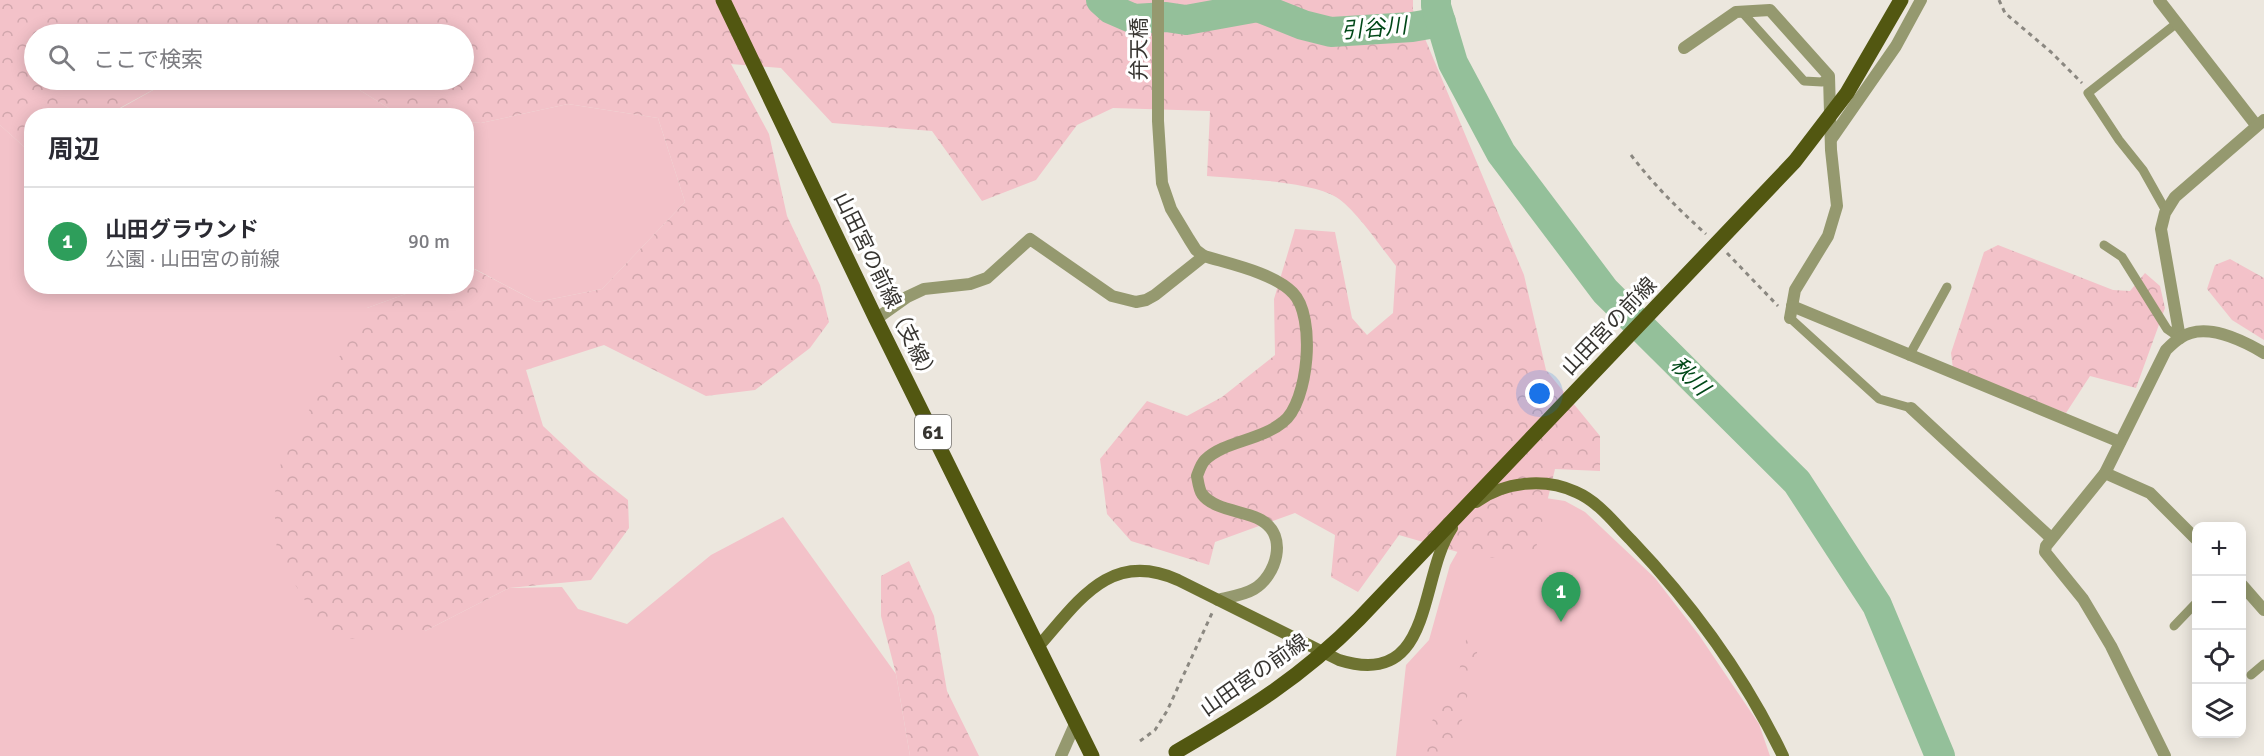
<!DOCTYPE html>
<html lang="ja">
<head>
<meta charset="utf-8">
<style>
  body { margin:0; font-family:Signika,"Noto Sans JP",sans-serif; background:#f2f2f3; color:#2b2b33 }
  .controls { position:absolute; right:18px; bottom:18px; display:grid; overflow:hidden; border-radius:12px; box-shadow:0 3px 15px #0003 }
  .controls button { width:54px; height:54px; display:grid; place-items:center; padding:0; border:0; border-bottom:2px solid #e1e1e2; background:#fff; color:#2b2b33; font:30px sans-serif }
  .you { position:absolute; left:1540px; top:394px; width:21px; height:21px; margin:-15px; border:4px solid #fff; border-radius:50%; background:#1a73e8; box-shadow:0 0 0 9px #1a73e833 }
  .badge { display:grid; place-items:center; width:39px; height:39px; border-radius:50%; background:#1a73e8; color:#fff; font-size:20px; font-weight:700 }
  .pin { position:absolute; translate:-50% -50px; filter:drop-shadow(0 2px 3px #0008) }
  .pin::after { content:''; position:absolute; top:32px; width:21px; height:18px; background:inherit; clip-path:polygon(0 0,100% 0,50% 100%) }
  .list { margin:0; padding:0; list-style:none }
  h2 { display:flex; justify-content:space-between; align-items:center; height:78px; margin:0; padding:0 24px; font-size:26px }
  h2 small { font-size:20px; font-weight:400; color:#7c7c81 }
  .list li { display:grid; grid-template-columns:39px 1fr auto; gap:18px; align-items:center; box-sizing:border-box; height:108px; padding:0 24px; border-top:2px solid #e1e1e2 }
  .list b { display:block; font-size:22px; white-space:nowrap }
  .list p { margin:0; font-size:20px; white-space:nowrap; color:#7c7c81 }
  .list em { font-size:20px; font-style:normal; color:#7c7c81 }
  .icon { flex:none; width:33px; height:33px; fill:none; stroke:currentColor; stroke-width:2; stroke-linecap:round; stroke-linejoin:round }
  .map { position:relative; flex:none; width:2264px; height:756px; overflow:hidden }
  .search { position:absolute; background:#fff; box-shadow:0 3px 15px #0003; left:24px; top:24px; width:450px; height:66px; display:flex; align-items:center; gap:15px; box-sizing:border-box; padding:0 21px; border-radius:33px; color:#7c7c81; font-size:22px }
  .panel { position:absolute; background:#fff; box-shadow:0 3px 15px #0003; left:24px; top:108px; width:450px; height:186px; border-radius:24px }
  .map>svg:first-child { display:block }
  .green { fill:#f3c2c9 }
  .forest { fill:url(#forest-crowns) }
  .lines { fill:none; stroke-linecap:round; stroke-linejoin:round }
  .river { stroke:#94c09a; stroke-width:30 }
  .path { stroke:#8b8881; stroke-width:3; stroke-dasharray:4.5 4.5; stroke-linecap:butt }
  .lane { stroke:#95996f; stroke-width:9 }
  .street { stroke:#95996f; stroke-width:12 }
  .secondary { stroke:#6e7331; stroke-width:12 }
  .primary { stroke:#525711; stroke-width:15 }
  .primary-bridge { stroke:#525711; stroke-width:15 }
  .labels { text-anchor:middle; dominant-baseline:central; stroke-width:6; stroke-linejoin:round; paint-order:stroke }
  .shield { fill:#fff; stroke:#73726f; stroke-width:1.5 }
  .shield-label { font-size:20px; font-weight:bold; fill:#373531 }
  .street-label { font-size:21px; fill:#373531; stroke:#fff }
  .water-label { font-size:22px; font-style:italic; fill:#004818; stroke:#fff }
</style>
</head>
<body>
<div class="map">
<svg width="2264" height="756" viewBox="0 0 2264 756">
  <defs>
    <pattern id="forest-crowns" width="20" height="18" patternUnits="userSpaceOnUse" patternTransform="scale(1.5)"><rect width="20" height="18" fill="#f3c2c9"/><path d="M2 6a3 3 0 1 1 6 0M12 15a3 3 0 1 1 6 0" fill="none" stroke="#d1a7ad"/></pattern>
  </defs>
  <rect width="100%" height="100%" fill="#ece7de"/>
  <!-- green -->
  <g class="green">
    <polygon points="171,80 345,81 400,115 107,116"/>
    <polygon points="568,104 658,118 685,202 602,289 537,302 475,269 467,272 467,122 481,123"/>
    <polygon points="0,125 31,153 32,286 425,287 367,308 425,631 509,588 562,587 578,609 627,624 711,555 783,517 896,674 910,756 0,756"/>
    <polygon points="1539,497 1565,501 1585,512 1655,578 1699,635 1759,724 1770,756 1396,756 1406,665 1429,640 1450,565 1467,535"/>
  </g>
  <!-- forest -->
  <g class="forest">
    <path d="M0,0H1413V10L1524,275L1546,370L1600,436V471L1555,469L1535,552L1482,559L1399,535L1358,592L1331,577L1335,535L1295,513L1215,542L1209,565L1131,541L1107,514L1100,459L1147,401L1187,416L1222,397L1275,355L1274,299L1295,229L1335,232L1352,318L1367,335L1393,313L1396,266C1381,247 1357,212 1339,199C1316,181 1239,179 1207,176L1210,111L1113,108L1077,125L1036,180L982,201L932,131L832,123L781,68L731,64L769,134L787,216L820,285L829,322L810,348L755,390L706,396L604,345L526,370L543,426L590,470L628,500L629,528L591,580L509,588L425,631L330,641L277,555L274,497L282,458L367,308L425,287L466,286L467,272L474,269L537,302L602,289L685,202L658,118L568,104L481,123L467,122L466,116L400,115L345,81L336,80H464V34H34V80H171L107,115L32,116L31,153L0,125Z"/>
    <polygon points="1998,245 2113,290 2130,291 2145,273 2160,286 2165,308 2136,388 2090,376 2066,413 1953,369 1951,353 1984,252"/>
    <polygon points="2230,259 2264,278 2264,340 2232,320 2207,289 2215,265"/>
    <polygon points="909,561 934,616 947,691 979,756 910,756 896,674 881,616 881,576"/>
    <polygon points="1482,630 1454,756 1416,756 1440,704 1458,676 1468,631"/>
  </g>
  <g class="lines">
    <!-- river -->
    <g class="river">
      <polyline points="1101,0 1111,9 1134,19 1166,17 1186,20 1258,7 1303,25 1331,32 1412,27 1441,22"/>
      <polyline points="1436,0 1436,6 1453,63 1501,153 1605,291 1797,482 1877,605 1940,756"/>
    </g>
    <!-- path -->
    <g class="path">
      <polyline points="1999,0 2005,13 2051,52 2082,83"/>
      <path d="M1631,155C1653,184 1679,210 1706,234"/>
      <polyline points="1727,253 1778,306"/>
      <polyline points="1140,741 1155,730 1167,711 1213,611"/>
    </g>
    <!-- lane -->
    <g class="lane">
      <polyline points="1742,12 1804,81 1822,82 1829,76"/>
      <polyline points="2166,211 2143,170 2119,140 2088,93 2177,23"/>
      <polyline points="2104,245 2122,257 2167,329 2180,338"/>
      <polyline points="1790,318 1879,399 1911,408"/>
      <polyline points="1909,356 1947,287"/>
      <polyline points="2174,626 2196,603"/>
      <polyline points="2251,675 2264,664"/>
    </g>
    <!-- street -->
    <g class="street">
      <path d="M1158,0V121L1162,183L1171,209L1189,239L1196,250L1204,256C1230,264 1274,273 1293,293C1316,316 1309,402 1283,422C1260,441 1224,441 1205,460C1201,464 1199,471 1197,476C1198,481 1199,490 1202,494C1213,510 1246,511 1261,520C1289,536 1276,576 1254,589C1244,595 1229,597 1218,600"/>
      <polyline points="2159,0 2256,125"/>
      <polyline points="1684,48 1736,12 1770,10 1829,76 1831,150 1837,206 1828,236 1795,290 1790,318"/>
      <polyline points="1832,138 1896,46 1921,0"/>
      <polyline points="1792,306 2120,442"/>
      <polyline points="876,319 907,297 924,289 970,284 987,278 1030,239 1112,296 1136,302 1146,300 1155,295 1204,256"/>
      <polyline points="2180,338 2161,229 2165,213 2175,197 2264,120"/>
      <polyline points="1911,408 2051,538"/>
      <polyline points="2105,473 2150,493 2196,539"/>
      <polyline points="2242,585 2264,610"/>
      <polyline points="1061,756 1076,722"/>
      <path d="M2165,756L2111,646L2083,599L2045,552L2046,546L2105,473L2166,350C2170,346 2175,341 2180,338C2205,321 2242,340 2264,353"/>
    </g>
    <!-- secondary -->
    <g class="secondary">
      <path d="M1476,502C1504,482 1544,477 1576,492C1599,502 1614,523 1631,540C1693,605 1744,675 1783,756"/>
      <path d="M1038,647C1078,602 1110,549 1178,580L1339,660C1435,690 1418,578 1452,528"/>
    </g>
    <!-- primary -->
    <polyline class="primary" points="723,0 876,319 1092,756"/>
    <!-- primary-bridge -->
    <path class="primary-bridge" d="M1176,752C1246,711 1302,677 1359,619L1795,161L1847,93L1901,0"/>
  </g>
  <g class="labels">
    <!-- shield labels -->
    <rect class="shield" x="915" y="415" width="36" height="34" rx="4.5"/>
    <g class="shield-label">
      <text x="933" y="432">61</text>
    </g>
    <!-- street labels -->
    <g class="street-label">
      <text transform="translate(1139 49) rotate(-90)">弁天橋</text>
      <text transform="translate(886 288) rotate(64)">山田宮の前線（支線）</text>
      <text transform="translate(1609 326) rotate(-46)">山田宮の前線</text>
      <text transform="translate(1254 675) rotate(-35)">山田宮の前線</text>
    </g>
    <!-- water labels -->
    <g class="water-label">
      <text transform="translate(1374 28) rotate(-5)">引谷川</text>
      <text transform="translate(1690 376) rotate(45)">秋川</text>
    </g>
  </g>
</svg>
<div class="controls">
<button>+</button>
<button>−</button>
<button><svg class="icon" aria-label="locate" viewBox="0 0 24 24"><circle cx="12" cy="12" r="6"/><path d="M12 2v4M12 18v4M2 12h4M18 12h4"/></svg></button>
<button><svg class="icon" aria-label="layers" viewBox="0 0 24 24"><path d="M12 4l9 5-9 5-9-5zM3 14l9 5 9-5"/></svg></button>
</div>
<div class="you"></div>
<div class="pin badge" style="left:1561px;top:622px;background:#2e9e5b">1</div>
<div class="search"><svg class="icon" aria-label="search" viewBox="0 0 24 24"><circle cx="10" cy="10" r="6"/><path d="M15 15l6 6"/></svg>ここで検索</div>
<section class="panel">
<h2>周辺<small></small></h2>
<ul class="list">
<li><span class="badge" style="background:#2e9e5b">1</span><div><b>山田グラウンド</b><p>公園 · 山田宮の前線</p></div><em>90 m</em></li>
</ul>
</section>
</div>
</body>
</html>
